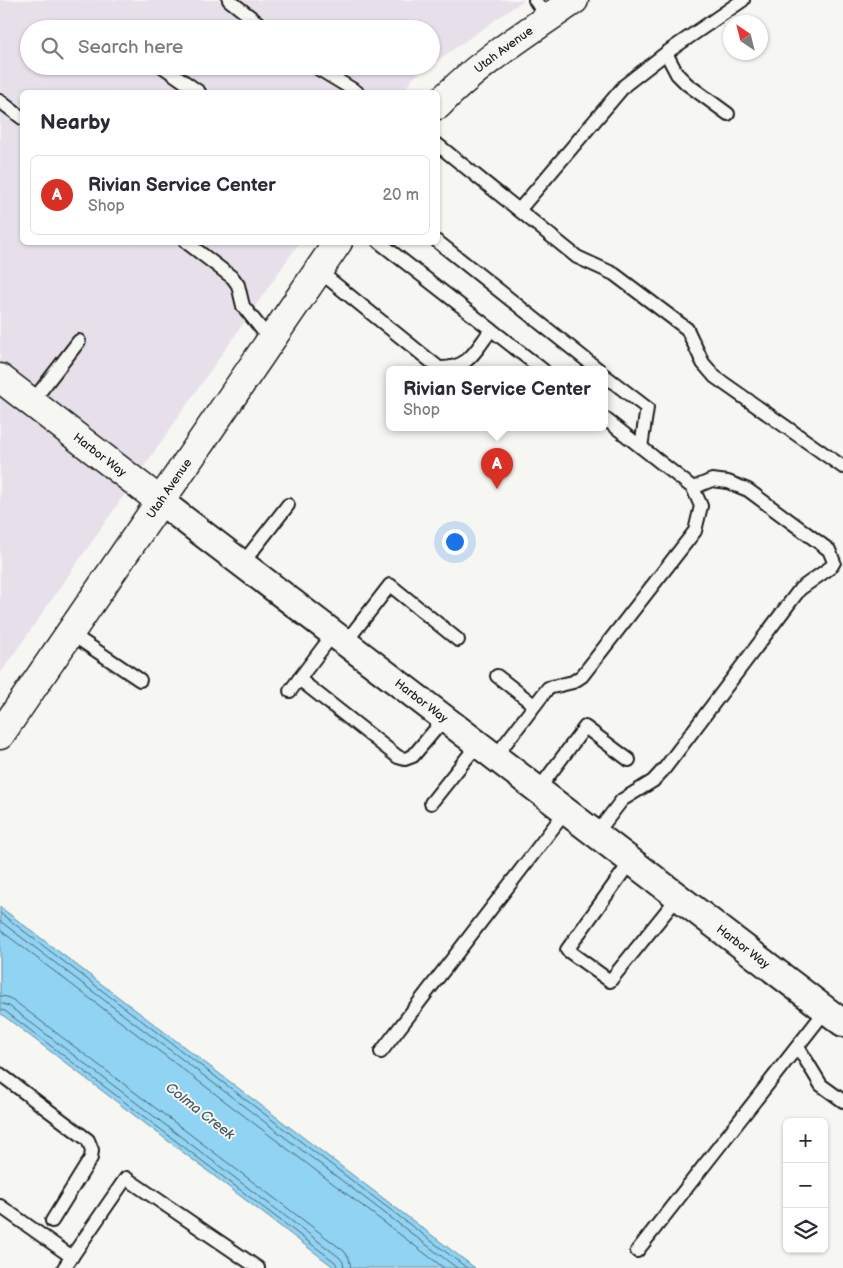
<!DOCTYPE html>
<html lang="en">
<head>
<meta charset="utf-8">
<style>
  body { margin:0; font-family:"Balsamiq Sans",sans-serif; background:#f2f2f3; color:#2b2b33 }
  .controls { position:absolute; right:15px; bottom:15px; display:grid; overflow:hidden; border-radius:8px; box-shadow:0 1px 4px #0004 }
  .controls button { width:45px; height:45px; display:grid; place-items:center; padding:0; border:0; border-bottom:1px solid #e1e1e2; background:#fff; color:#2b2b33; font:25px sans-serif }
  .compass { position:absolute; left:723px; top:15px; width:45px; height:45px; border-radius:50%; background:#fff; box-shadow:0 1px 4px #0004; rotate:325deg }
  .you { position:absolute; left:454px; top:541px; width:18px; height:18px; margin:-12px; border:4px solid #fff; border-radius:50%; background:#1a73e8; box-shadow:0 0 0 8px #1a73e833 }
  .badge { display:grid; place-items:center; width:32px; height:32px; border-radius:50%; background:#d93025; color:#fff; font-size:16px; font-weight:700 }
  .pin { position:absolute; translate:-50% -41px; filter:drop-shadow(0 1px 2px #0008) }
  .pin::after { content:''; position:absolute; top:26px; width:18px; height:15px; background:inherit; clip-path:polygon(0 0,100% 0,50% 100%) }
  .popup { position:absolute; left:386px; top:366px; width:222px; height:65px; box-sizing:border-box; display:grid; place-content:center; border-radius:8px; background:#fff; filter:drop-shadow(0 1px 4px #0005); font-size:16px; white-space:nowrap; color:#7c7c81 }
  .popup b { font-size:19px; color:#2b2b33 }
  .popup::after { content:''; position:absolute; left:50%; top:100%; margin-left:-10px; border:10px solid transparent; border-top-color:#fff }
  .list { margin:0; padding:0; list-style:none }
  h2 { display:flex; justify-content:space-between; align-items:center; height:65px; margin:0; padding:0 20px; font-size:21px }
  h2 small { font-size:16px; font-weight:400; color:#7c7c81 }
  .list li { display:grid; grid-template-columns:32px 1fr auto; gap:15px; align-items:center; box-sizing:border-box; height:80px; margin:0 10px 10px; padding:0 10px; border:1px solid #e1e1e2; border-radius:8px }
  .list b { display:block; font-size:19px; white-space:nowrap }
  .list p { margin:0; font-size:16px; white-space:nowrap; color:#7c7c81 }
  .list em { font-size:16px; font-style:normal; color:#7c7c81 }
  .icon { flex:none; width:28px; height:28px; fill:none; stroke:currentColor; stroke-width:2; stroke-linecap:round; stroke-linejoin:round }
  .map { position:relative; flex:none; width:843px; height:1268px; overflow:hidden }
  .search { position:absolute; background:#fff; box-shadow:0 1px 4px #0004; left:20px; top:20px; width:420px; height:55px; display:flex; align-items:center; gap:12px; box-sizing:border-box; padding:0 18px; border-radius:28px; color:#7c7c81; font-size:19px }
  .panel { position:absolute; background:#fff; box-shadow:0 1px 4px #0004; left:20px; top:90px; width:420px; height:155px; border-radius:8px }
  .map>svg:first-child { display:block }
  .built { fill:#e7e0ea }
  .water { fill:#91d3f2; stroke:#628a9c }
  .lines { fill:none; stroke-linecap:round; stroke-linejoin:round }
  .shore { stroke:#4b6572; stroke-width:1 }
  .lane-casing { stroke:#1c1c1c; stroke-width:16 }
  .street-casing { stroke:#1c1c1c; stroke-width:30 }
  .secondary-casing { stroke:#1c1c1c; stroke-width:31 }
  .lane { stroke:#f6f6f2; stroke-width:12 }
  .street { stroke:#f6f6f2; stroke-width:26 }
  .secondary { stroke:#f6f6f2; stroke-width:28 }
  .labels { text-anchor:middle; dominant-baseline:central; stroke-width:4; stroke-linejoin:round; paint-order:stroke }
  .street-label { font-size:12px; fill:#1c1c1c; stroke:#f6f6f2 }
  .water-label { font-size:14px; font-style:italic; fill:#455c67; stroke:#f6f6f2 }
</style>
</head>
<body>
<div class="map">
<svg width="843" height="1268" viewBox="0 0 843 1268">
  <rect width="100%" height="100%" fill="#f6f6f2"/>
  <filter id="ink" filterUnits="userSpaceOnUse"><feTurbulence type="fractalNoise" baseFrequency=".02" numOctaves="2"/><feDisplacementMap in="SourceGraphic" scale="10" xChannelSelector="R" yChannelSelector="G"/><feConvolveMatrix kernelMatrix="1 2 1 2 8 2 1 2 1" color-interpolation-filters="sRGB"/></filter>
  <g filter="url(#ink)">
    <!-- built -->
    <polygon class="built" points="0,0 524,0 431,65 431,29 29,29 29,66 429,66 414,77 403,92 22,92 22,242 299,243 0,674"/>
    <!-- water -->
    <polygon class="water" points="0,907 475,1268 335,1268 0,1013"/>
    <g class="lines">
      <!-- shore -->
      <g class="shore">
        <polyline points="0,913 467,1268"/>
        <polyline points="0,921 457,1268"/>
        <polyline points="0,930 444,1268"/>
        <polyline points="0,996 7,997 13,1000 344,1251 349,1258 351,1268"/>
        <polyline points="0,1003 9,1006 339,1257 343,1262 344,1268"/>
        <polyline points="0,1010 5,1011 335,1262 338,1268"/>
      </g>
      <!-- lane casing -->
      <g class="lane-casing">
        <g id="lane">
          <polyline points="229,0 266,29"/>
          <polyline points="535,0 547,18"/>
          <polyline points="666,53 677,74 687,84 728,114"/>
          <polyline points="162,66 199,92"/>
          <polyline points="314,66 357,92"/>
          <polyline points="0,101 22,118"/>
          <polyline points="438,145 577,257 614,274 687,329 703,363 715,377 843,467"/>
          <polyline points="519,210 625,85 666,53 743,0"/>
          <polyline points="186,242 233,278 238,285 243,306 271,341"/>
          <polyline points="379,242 543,370"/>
          <polyline points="438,242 599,370"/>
          <path d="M319,271L439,368C469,369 475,351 491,330"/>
          <polyline points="604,375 647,408 641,447"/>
          <polyline points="32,402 79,341"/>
          <polyline points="242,564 288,505"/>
          <polyline points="70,633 140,680"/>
          <polyline points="345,643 390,585 458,640"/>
          <polyline points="497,676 534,705"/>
          <polyline points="299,679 398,757 405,759 413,756 445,718"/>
          <polyline points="290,691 334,633"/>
          <polyline points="495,757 548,688 573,682 582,676 695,531 701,506 693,488 604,418"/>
          <polyline points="538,790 585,727 629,760"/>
          <polyline points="431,803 478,744"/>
          <polyline points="596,834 622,800 653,781 665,768 800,589 831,567 834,562 829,550 748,490 728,482 712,480 693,488"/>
          <polyline points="631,861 567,950 610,981 678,897"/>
          <polyline points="798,1047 821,1085 843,1101"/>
          <polyline points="381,1052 566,811"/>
          <polyline points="0,1074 88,1140 92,1150 91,1158 52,1221"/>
          <polyline points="0,1206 72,1257"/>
          <polyline points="637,1251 826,1010"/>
          <polyline points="64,1268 126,1178 258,1268"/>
        </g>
      </g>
      <!-- street casing -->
      <g class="street-casing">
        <g id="street">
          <path id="s1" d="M160,501L843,1023"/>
        </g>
      </g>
      <!-- secondary casing -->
      <g class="secondary-casing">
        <g id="secondary">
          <path id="s2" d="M438,105C477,64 527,33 574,0"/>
          <path id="s3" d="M0,378L160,501"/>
          <path id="s4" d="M0,735L338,242"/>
        </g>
      </g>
      <!-- lane -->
      <use href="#lane" class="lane"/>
      <!-- street -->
      <use href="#street" class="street"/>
      <!-- secondary -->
      <use href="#secondary" class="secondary"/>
    </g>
  </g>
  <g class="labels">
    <!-- street labels -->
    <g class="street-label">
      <text stroke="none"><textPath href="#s2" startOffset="86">Utah Avenue</textPath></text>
      <text stroke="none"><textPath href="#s3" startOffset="126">Harbor Way</textPath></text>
      <text stroke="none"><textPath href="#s4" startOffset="299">Utah Avenue</textPath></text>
      <text stroke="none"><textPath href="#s1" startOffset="329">Harbor Way</textPath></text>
      <text stroke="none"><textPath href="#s1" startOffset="734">Harbor Way</textPath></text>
    </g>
    <!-- water labels -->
    <g class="water-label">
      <text transform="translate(200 1111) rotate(38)">Colma Creek</text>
    </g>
  </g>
</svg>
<div class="controls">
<button>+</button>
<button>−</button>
<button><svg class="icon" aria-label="layers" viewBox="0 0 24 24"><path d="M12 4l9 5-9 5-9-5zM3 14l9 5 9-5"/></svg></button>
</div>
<svg class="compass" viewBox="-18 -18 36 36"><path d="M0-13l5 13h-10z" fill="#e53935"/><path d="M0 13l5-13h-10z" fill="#7c7c81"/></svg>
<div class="you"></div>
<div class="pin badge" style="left:497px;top:489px">A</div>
<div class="popup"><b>Rivian Service Center</b>Shop</div>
<div class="search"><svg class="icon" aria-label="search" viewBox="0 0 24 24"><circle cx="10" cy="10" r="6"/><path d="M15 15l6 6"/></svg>Search here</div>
<section class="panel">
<h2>Nearby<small></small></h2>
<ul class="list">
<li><span class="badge">A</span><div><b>Rivian Service Center</b><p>Shop</p></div><em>20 m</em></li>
</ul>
</section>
</div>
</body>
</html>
